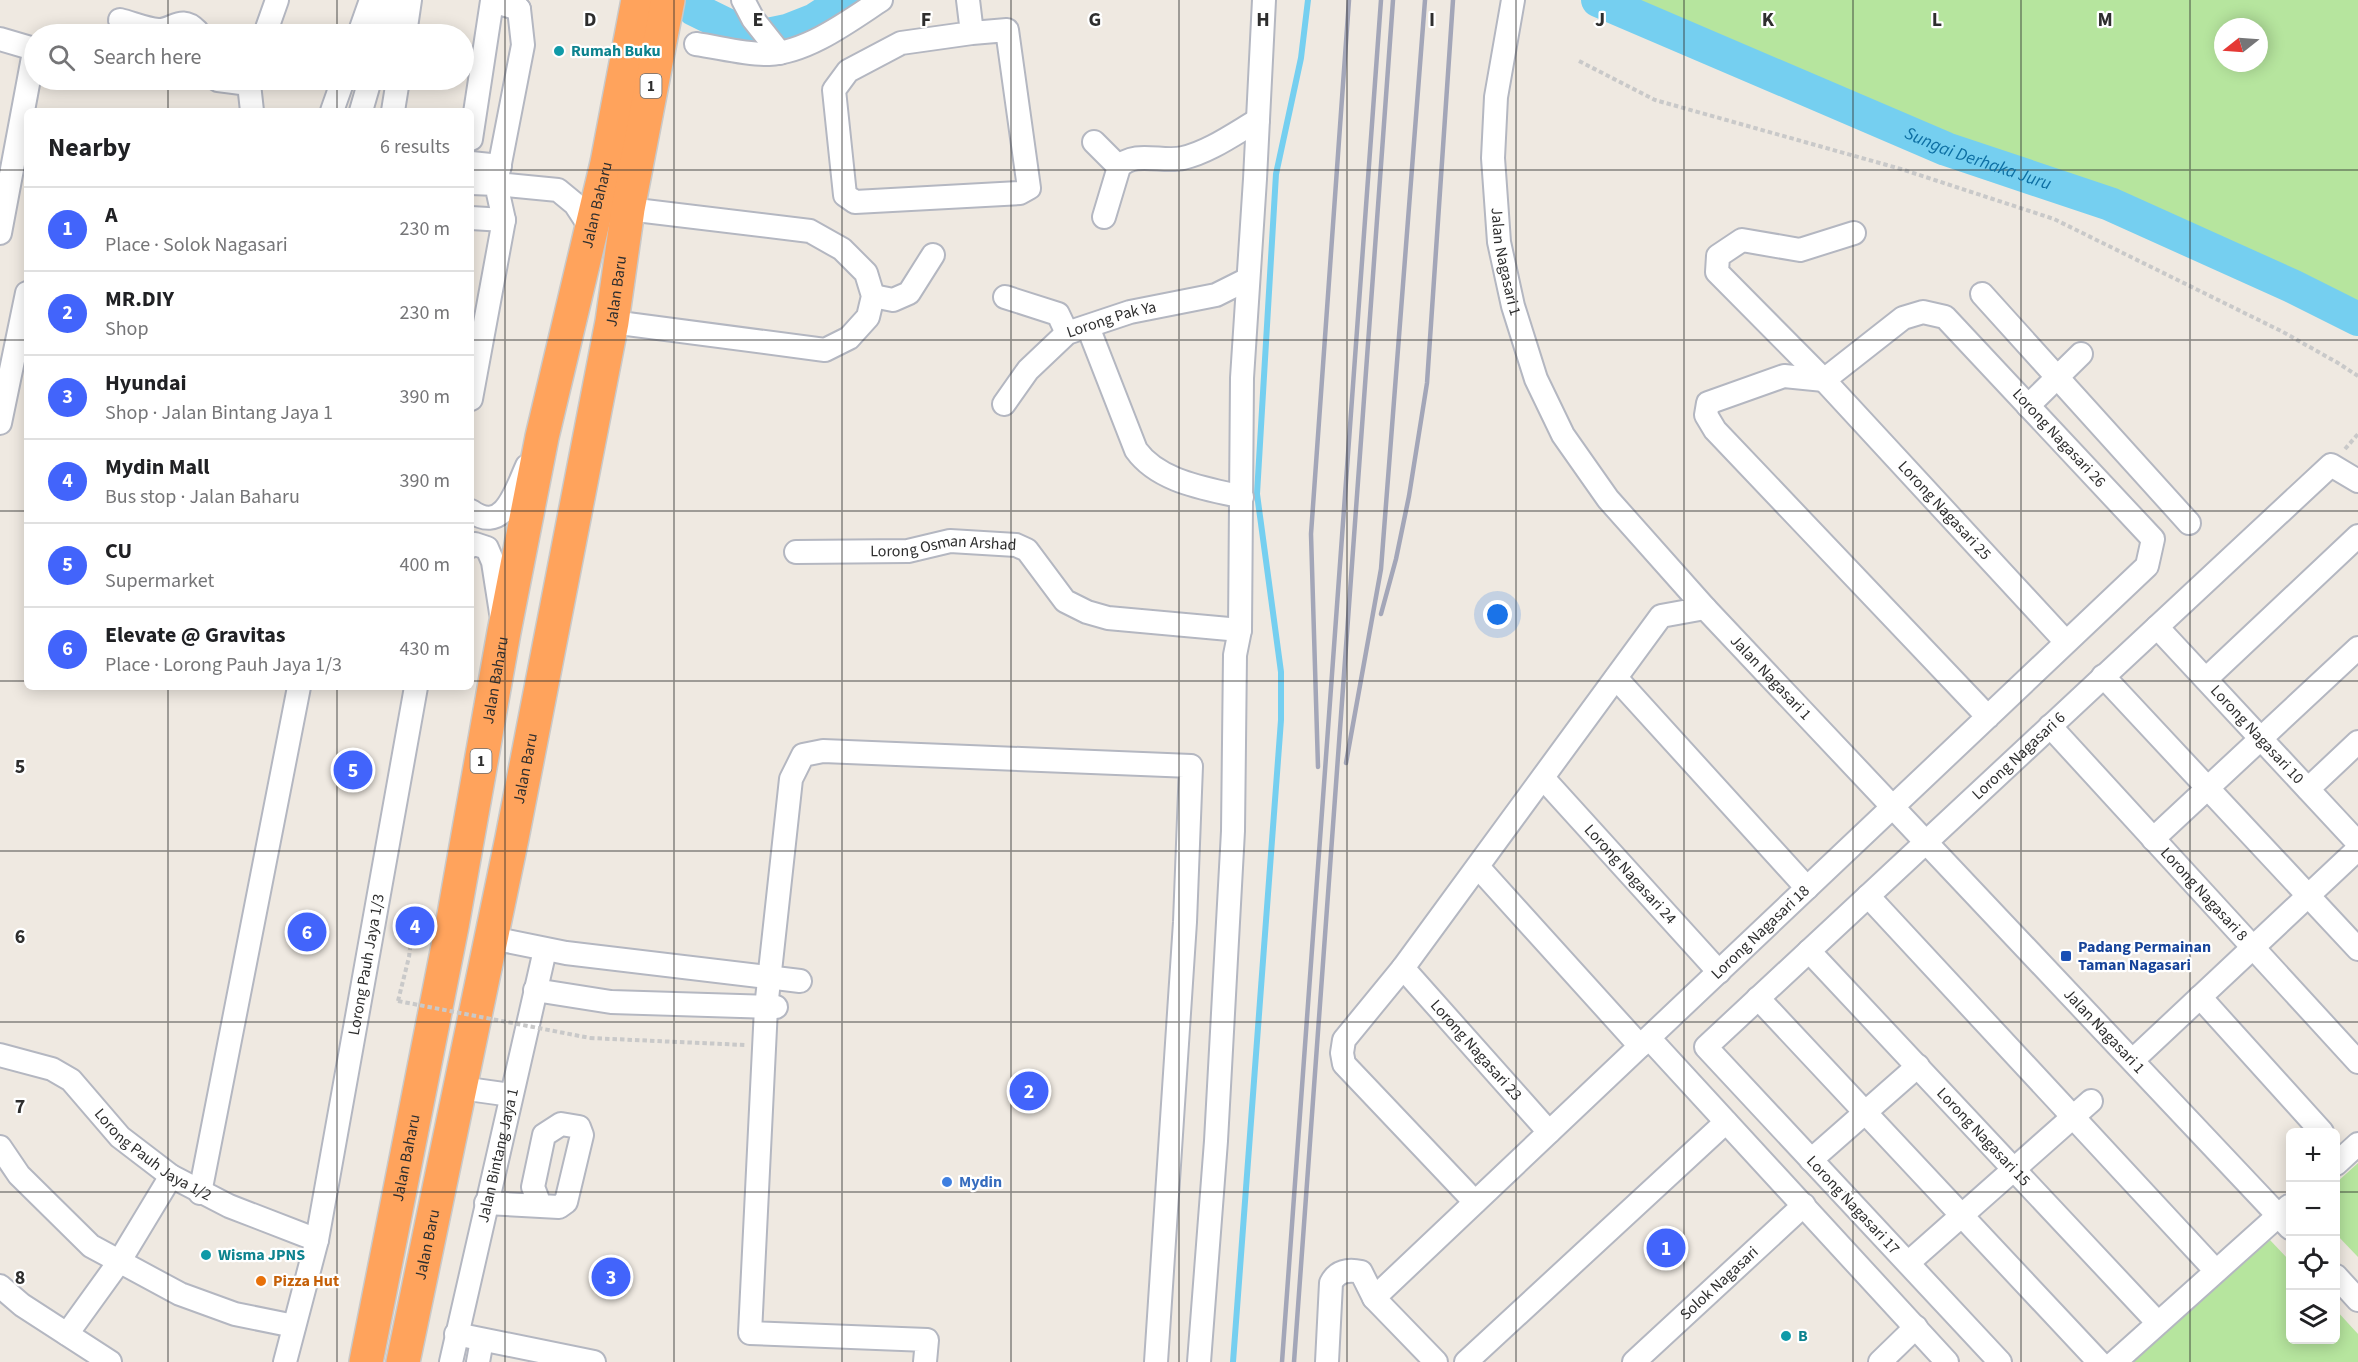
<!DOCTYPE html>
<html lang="en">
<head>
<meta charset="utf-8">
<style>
  body { margin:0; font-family:"Source Sans 3",sans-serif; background:#f2f2f2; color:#202124 }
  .controls { position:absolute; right:18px; bottom:18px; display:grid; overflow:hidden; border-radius:9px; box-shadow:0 3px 15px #0003 }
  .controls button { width:54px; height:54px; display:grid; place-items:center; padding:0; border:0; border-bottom:2px solid #e0e0e0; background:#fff; color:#202124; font:30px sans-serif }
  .compass { position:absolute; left:2214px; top:18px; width:54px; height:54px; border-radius:50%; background:#fff; box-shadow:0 3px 15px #0003; rotate:253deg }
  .you { position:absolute; left:1498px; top:615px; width:21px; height:21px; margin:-15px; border:4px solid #fff; border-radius:50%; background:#1a73e8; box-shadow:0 0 0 9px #1a73e833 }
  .badge { display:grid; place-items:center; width:39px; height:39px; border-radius:50%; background:#4264fb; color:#fff; font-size:20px; font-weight:700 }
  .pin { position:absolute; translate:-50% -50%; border:3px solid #fff; box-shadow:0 2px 6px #0006 }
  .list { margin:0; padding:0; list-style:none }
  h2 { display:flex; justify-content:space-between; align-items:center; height:78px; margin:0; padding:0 24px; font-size:26px }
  h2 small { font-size:20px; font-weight:400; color:#757577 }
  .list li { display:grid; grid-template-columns:39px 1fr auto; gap:18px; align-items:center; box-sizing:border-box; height:84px; padding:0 24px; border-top:2px solid #e0e0e0 }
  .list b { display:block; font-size:22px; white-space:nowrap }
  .list p { margin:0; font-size:20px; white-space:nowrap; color:#757577 }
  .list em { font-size:20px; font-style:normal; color:#757577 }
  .icon { flex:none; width:33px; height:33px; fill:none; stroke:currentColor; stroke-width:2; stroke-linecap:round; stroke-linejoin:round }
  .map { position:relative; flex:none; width:2358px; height:1362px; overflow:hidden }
  .search { position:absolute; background:#fff; box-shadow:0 3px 15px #0003; left:24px; top:24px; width:450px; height:66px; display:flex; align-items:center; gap:15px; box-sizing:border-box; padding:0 21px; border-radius:33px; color:#757577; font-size:22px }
  .panel { position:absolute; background:#fff; box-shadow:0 3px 15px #0003; left:24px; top:108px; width:450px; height:582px; border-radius:9px }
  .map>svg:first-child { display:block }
  .green { fill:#b6e59e; fill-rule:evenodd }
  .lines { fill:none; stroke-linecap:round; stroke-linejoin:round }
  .stream { stroke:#75cff0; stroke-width:6 }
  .river { stroke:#75cff0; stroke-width:34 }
  .minor-casing { stroke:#b4b7c1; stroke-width:26 }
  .highway-casing { stroke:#c9c9c9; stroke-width:36 }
  .path { stroke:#c9c9c9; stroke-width:4; stroke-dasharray:4.5 3; stroke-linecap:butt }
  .minor { stroke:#fff; stroke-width:22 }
  .highway { stroke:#ffa35c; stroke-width:33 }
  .rail { stroke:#a3a6b8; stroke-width:4.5 }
  .path-bridge { stroke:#c9c9c9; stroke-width:4; stroke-dasharray:4.5 3; stroke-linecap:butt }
  .grid { fill:none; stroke:#2e2e2e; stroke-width:1.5; stroke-opacity:0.55 }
  .culture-dot { fill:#0f9aa8; stroke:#fff; stroke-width:2 }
  .transit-dot { fill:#1a4fb4; stroke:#fff; stroke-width:2 }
  .shop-dot { fill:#3f7fe0; stroke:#fff; stroke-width:2 }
  .food-dot { fill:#e8710a; stroke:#fff; stroke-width:2 }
  .labels { text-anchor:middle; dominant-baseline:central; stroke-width:4.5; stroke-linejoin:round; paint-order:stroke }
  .shield { fill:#fff; stroke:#6d6d6d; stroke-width:1.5 }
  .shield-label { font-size:15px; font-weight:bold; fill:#2e2e2e }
  .culture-label { font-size:16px; font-weight:bold; fill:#0d838f; stroke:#fff; text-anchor:start }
  .street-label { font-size:16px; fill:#2e2e2e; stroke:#fff }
  .transit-label { font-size:16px; font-weight:bold; fill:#164399; stroke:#fff; text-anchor:start }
  .shop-label { font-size:16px; font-weight:bold; fill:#366cbe; stroke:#fff; text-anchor:start }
  .food-label { font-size:16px; font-weight:bold; fill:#c56008; stroke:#fff; text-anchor:start }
  .water-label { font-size:18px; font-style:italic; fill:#0d6fa3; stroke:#fff }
  .grid-label { font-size:20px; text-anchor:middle; font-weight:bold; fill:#2e2e2e; stroke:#fff; stroke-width:4.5; stroke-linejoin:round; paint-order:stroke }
</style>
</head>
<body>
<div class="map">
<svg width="2358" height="1362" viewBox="0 0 2358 1362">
  <rect width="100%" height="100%" fill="#efe9e1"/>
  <!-- green -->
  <g class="green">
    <path d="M1622,0H2358V306L2134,211L2065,183L1951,143ZM2223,27H2259V63H2223Z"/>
    <polygon points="2358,1163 2358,1257 2336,1234 2336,1183"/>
    <polygon points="2270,1240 2290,1261 2290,1340 2336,1340 2336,1310 2358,1334 2358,1362 2129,1362"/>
  </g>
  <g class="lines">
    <!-- stream -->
    <g class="stream">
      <polyline points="1628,13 1634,0"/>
      <polyline points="1233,1362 1281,720 1281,672 1257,494 1276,174 1301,58 1308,0"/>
    </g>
    <!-- river -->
    <g class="river">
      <path id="s1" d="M1598,0L1946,149L2110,204L2292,286L2358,319"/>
      <polyline points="694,9 753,38 787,31 815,20 845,0"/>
    </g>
    <!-- minor casing -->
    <g class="minor-casing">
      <g id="minor">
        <polyline points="510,0 519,9 523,45 496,184 558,190 575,204 590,227"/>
        <polyline points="743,0 753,19 780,53"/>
        <polyline points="968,0 972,33 1007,30 1029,188 1020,193 855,202 845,195 834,90 848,71 901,43 972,33"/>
        <path id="s2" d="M1513,0L1496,97L1493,158L1499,242L1513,306L1536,379L1563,435L1608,499L1705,608L2290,1228"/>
        <path d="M120,20C132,23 146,29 158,30C173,31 181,14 197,31V34"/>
        <polyline points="265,34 277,0"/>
        <polyline points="359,34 371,0"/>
        <polyline points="382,34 392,0"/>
        <polyline points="405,34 410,0"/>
        <polyline points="0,39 34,49"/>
        <path d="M696,44C718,47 747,55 769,54C808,52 849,21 881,0"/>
        <polyline points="218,80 249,84 252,111"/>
        <polyline points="332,111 343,80"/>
        <polyline points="361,111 370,80"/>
        <polyline points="393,111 398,80"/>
        <polyline points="471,139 492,1 519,9"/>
        <polyline points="1094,142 1119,167"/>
        <polyline points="471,163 500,166"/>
        <polyline points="471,183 496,184 504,220 471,399"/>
        <path d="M1104,217L1119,167C1134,150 1163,163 1183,158C1209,152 1234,134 1258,120"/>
        <polyline points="471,218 504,220"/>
        <polyline points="0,233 34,52"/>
        <path id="s3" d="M1854,233L1800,250L1742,240L1718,256L1717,272L1824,380L2066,642"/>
        <polyline points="1982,294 2189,523"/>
        <polyline points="873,296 893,300 909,293 933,255"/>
        <polyline points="1005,297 1058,314 1067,333"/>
        <polyline points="612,322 825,350 849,338 868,317 873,296 866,273 842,249 810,231 628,209"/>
        <path d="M1088,327L1136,450C1159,482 1205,488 1242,497"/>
        <path id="s4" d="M1004,404L1028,370L1067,333L1130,312L1216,295L1248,279"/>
        <polyline points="2028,406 2081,354"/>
        <polyline points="0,423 27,293"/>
        <path d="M471,511C504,535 516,490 527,466"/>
        <polyline points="471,546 475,544 487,548 493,562 501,613"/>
        <path id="s5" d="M796,552L908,551L950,541L1016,545L1027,550L1065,601L1087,612L1108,618L1240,630"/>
        <path id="s6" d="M2157,627L2358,843"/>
        <polyline points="2103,676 2358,949"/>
        <polyline points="1616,678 1807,888"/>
        <polyline points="2206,679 2358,536"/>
        <path id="s7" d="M2050,726L2358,1062"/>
        <path id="s8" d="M1543,778L1719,972"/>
        <polyline points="2308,789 2358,742"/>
        <polyline points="2153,839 2358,648"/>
        <polyline points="1478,867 1640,1046"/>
        <polyline points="1868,896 2216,1271"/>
        <polyline points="492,938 566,953 800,981"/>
        <path id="s9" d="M1809,951L2158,1323"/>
        <path id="s10" d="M1403,968L1549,1132"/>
        <polyline points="535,990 611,1002 776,1007"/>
        <polyline points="2200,997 2322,1132"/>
        <polyline points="1758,998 2099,1362"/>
        <polyline points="1649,1038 1947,1362"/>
        <path id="s11" d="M0,1055L52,1069L71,1080L120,1137L171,1176L229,1206L317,1240"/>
        <polyline points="2133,1060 2358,849"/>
        <polyline points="461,1088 511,1095"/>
        <polyline points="0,1147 19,1175 91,1246 180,1294 235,1314 294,1326"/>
        <polyline points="1811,1160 1918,1066"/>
        <polyline points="2336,1164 2358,1144"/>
        <polyline points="200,1193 299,687"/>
        <polyline points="1475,1202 1344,1064 1342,1053 1344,1040 1403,968 1661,616 1705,608"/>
        <polyline points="486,1203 559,1207 566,1202 582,1135 579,1127 561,1124 544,1135 533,1187 540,1205"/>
        <polyline points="1908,1263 2091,1101"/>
        <polyline points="2336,1276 2358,1300"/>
        <polyline points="0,1286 22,1305 110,1362"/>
        <path id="s12" d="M1374,1298L2147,566L2153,539L1945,317L1923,312L1903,318L1824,380L1784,376L1708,403L1706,415L1715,430L1988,717"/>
        <polyline points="67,1334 119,1262 171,1176"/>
        <polyline points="456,1334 594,1362"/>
        <path id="s13" d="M285,1362L317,1240L416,687"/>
        <path id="s14" d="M451,1362L545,950"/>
        <polyline points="478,1362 482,1340"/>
        <polyline points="925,1362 927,1340 750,1333 766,1008 791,779 803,755 823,751 1191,766 1185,922 1156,1362"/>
        <polyline points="1199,1362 1216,1141 1233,831 1235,655 1240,630 1242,378 1255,179 1264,0"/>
        <path d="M1327,1362L1331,1283C1337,1271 1348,1269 1361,1272L1374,1298L1436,1362"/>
        <polyline points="1466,1362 1726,1122"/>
        <path id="s15" d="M1634,1362L1804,1205"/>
        <polyline points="1880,1362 1916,1327"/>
        <path id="s16" d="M2000,1362L1706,1047L2331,465L2358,481"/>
        <polyline points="2115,1362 2289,1206"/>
      </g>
    </g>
    <!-- highway casing -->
    <g class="highway-casing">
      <g id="highway">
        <path id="s17" d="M366,1362L452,926L504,632L542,437L607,163L638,0"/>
        <path id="s18" d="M403,1362L512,838L612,322L628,209L668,0"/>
      </g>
    </g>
    <!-- path -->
    <g class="path">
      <polyline points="1579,61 1655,100 1901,169 2054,219 2283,332 2338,363 2358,376"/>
      <polyline points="2345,449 2358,434"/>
      <polyline points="398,1001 409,957 414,916 399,914"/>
      <polyline points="590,1038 745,1045"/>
    </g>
    <!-- minor -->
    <use href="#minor" class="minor"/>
    <!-- highway -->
    <use href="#highway" class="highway"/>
    <!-- rail -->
    <g class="rail">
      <polyline points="1381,614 1396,559 1409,496 1427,383 1453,0"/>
      <polyline points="1346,763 1381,569 1425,0"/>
      <polyline points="1318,767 1311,534 1349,0"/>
      <polyline points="1282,1362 1381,0"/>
      <polyline points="1294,1362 1393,0"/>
    </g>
    <!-- path-bridge -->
    <polyline class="path-bridge" points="398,1001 590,1038"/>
  </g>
  <!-- grid -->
  <path class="grid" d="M168,0V34M337,0V34M505,0V1362M674,0V1362M842,0V1362M1011,0V1362M1179,0V1362M1347,0V1362M1516,0V1362M1684,0V1362M1853,0V1362M2021,0V1362M2190,0V1362M168,80V111M337,80V111M0,170H27M471,170H2358M0,340H27M471,340H2358M0,511H27M471,511H2358M0,681H27M471,681H2358M168,687V1362M337,687V1362M0,851H2358M0,1022H2358M0,1192H2290M2336,1192H2358"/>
  <!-- markers -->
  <g class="culture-dot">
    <circle cx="559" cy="51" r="6"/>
    <circle cx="206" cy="1255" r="6"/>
    <circle cx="1786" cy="1336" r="6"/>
  </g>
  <rect class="transit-dot" x="2060" y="950" width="12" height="12" rx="3"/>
  <circle class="shop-dot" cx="947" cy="1182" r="6"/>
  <circle class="food-dot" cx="261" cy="1281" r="6"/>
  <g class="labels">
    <!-- shield labels -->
    <g class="shield">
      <rect x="640.5" y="74" width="21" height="24" rx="4.5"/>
      <rect x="470.5" y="749" width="21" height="24" rx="4.5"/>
    </g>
    <g class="shield-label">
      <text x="651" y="86">1</text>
      <text x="481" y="761">1</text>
    </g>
    <!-- culture labels -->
    <g class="culture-label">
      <text x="571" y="51">Rumah Buku</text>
      <text x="218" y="1255">Wisma JPNS</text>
      <text x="1798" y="1336">B</text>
    </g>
    <!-- street labels -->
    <g class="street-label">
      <text stroke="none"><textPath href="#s17" startOffset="1180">Jalan Baharu</textPath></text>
      <text stroke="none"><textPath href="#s2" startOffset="264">Jalan Nagasari 1</textPath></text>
      <text stroke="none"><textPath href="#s18" startOffset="1092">Jalan Baru</textPath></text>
      <text stroke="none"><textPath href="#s4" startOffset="142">Lorong Pak Ya</textPath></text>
      <text transform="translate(2059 438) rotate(47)">Lorong Nagasari 26</text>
      <text stroke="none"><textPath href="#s3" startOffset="490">Lorong Nagasari 25</textPath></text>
      <text stroke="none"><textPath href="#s5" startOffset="148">Lorong Osman Arshad</textPath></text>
      <text stroke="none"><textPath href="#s2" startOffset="768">Jalan Nagasari 1</textPath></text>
      <text stroke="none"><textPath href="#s17" startOffset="694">Jalan Baharu</textPath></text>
      <text stroke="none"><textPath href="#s6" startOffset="147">Lorong Nagasari 10</textPath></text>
      <text stroke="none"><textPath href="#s16" startOffset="858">Lorong Nagasari 6</textPath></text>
      <text stroke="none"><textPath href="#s18" startOffset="606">Jalan Baru</textPath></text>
      <text stroke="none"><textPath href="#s8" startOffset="130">Lorong Nagasari 24</textPath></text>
      <text stroke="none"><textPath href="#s7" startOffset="228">Lorong Nagasari 8</textPath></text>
      <text stroke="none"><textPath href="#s12" startOffset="532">Lorong Nagasari 18</textPath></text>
      <text stroke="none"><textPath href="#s13" startOffset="406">Lorong Pauh Jaya 1/3</textPath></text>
      <text stroke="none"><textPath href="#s2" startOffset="1254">Jalan Nagasari 1</textPath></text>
      <text stroke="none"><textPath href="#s10" startOffset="110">Lorong Nagasari 23</textPath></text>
      <text stroke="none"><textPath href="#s9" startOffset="255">Lorong Nagasari 15</textPath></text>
      <text stroke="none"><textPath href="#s11" startOffset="188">Lorong Pauh Jaya 1/2</textPath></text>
      <text stroke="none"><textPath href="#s14" startOffset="212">Jalan Bintang Jaya 1</textPath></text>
      <text stroke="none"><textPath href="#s17" startOffset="208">Jalan Baharu</textPath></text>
      <text transform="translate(1853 1205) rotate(47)">Lorong Nagasari 17</text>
      <text stroke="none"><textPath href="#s18" startOffset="120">Jalan Baru</textPath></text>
      <text stroke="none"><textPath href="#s15" startOffset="116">Solok Nagasari</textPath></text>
    </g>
    <!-- transit labels -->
    <g class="transit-label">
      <text x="2078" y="947">Padang Permainan<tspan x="2078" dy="18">Taman Nagasari</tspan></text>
    </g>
    <!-- shop labels -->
    <g class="shop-label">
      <text x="959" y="1182">Mydin</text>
    </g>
    <!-- food labels -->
    <g class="food-label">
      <text x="273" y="1281">Pizza Hut</text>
    </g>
    <!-- water labels -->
    <g class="water-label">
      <text stroke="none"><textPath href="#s1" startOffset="412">Sungai Derhaka Juru</textPath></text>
    </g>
  </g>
  <g class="grid-label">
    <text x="590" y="26">D</text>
    <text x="758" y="26">E</text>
    <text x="926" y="26">F</text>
    <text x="1095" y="26">G</text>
    <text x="1263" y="26">H</text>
    <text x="1432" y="26">I</text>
    <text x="1600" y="26">J</text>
    <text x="1768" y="26">K</text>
    <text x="1937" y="26">L</text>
    <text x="2105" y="26">M</text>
    <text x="20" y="773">5</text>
    <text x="20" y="943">6</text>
    <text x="20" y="1113">7</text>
    <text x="20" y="1284">8</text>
  </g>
</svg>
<div class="controls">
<button>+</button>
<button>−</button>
<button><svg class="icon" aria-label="locate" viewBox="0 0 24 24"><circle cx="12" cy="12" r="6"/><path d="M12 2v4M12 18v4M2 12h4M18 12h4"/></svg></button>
<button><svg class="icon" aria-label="layers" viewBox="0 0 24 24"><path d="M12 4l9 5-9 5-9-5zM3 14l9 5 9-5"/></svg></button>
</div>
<svg class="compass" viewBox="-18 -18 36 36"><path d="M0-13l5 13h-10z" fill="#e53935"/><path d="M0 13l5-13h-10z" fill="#757577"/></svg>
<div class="you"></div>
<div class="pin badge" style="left:1666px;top:1248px">1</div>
<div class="pin badge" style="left:1029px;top:1091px">2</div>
<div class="pin badge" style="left:611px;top:1277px">3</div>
<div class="pin badge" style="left:415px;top:926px">4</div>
<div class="pin badge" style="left:353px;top:770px">5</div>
<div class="pin badge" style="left:307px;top:932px">6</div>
<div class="search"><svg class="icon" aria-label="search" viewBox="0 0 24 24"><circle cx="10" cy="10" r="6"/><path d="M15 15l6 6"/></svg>Search here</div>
<section class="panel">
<h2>Nearby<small>6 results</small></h2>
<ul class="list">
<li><span class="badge">1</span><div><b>A</b><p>Place · Solok Nagasari</p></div><em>230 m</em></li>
<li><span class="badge">2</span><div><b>MR.DIY</b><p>Shop</p></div><em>230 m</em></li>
<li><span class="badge">3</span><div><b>Hyundai</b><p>Shop · Jalan Bintang Jaya 1</p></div><em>390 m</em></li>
<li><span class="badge">4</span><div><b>Mydin Mall</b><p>Bus stop · Jalan Baharu</p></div><em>390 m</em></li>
<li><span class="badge">5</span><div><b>CU</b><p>Supermarket</p></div><em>400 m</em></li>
<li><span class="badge">6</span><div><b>Elevate @ Gravitas</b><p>Place · Lorong Pauh Jaya 1/3</p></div><em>430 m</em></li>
</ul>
</section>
</div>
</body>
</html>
